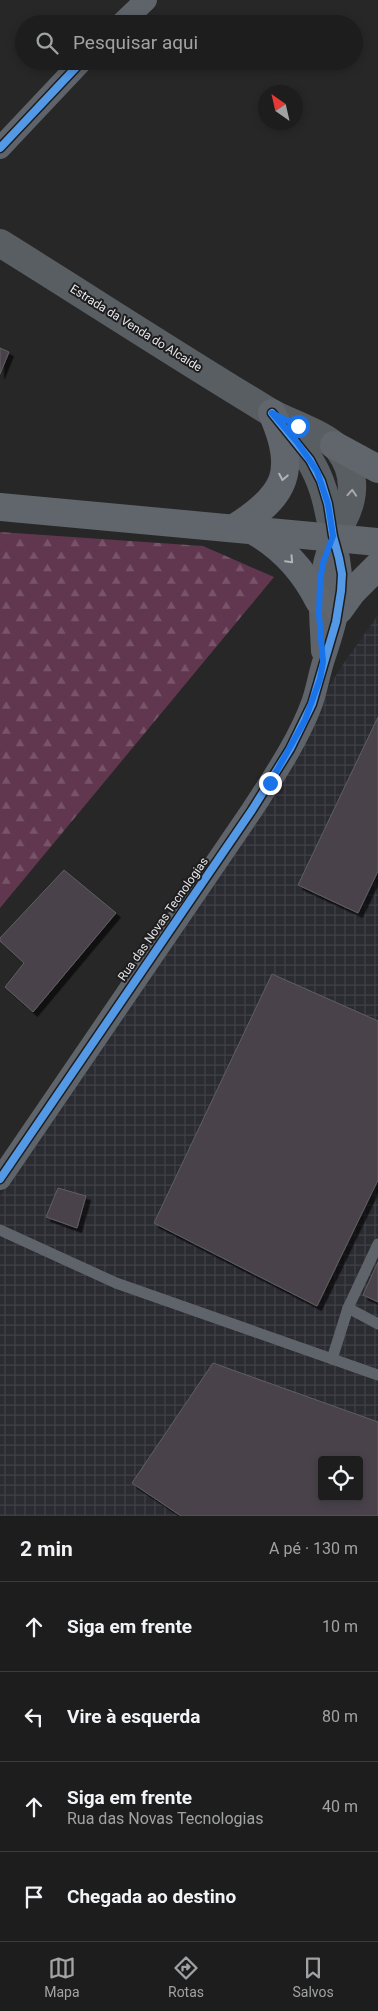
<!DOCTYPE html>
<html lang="pt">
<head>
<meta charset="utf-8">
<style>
  body { margin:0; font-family:Roboto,sans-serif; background:#2a2a2a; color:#f1f3f6 }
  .controls { position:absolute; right:15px; bottom:15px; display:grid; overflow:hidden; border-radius:5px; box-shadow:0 2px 8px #0003 }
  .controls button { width:45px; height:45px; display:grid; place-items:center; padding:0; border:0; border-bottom:1px solid #3b3b3b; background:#1d1d1d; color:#f1f3f6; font:25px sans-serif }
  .compass { position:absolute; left:258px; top:85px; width:45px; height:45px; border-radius:50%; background:#1d1d1d; box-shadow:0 2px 8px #0003; rotate:326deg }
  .stop { position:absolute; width:15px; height:15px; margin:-11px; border:4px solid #1a73e8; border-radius:50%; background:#fff }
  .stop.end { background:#1a73e8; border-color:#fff; box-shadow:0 1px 5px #0008 }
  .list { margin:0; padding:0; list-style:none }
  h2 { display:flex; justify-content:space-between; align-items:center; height:65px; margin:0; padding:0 20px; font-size:21px }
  h2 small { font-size:16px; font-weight:400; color:#a0a2a4 }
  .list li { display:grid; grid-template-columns:32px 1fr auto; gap:15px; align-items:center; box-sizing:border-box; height:90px; padding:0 20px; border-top:1px solid #3b3b3b }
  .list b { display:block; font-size:19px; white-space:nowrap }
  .list p { margin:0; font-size:16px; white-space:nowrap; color:#a0a2a4 }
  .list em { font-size:16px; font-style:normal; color:#a0a2a4 }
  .icon { flex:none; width:28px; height:28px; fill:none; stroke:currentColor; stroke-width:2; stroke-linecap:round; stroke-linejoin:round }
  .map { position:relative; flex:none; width:378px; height:1516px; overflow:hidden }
  .search { position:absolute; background:#1d1d1d; box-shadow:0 2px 8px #0003; left:15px; right:15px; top:15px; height:55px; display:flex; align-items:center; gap:12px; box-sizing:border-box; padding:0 18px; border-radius:28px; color:#a0a2a4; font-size:19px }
  .sheet { height:425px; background:#1d1d1d }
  nav { display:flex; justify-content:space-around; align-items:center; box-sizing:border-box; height:70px; border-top:1px solid #3b3b3b; background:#1d1d1d; font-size:14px; color:#a0a2a4 }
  nav a { display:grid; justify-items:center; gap:2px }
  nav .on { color:#a4a4a5 }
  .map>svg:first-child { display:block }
  .industrial { fill:url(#industrial-grid); fill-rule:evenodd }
  .forest { fill:url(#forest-firs) }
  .building { fill:#49434c; stroke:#5f5f5f; fill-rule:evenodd; filter:url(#shadow) }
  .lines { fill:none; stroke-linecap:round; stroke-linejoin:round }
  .lane { stroke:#5f646a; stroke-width:11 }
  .street { stroke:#5f646a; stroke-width:22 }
  .secondary { stroke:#595e62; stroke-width:28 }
  .primary { stroke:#60666b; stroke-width:28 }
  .cycleway-casing { stroke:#1d1d1f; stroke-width:11 }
  .cycleway { stroke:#5399e6; stroke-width:8 }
  .oneway { stroke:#b1b3b7 }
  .oneway2 { stroke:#a7a9ac }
  .route { stroke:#1a73e8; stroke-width:6 }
  .labels { text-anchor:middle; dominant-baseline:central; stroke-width:4; stroke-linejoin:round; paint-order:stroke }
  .street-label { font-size:12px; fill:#e7e7e9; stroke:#1d1d1f }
</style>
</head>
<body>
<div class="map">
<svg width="378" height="1516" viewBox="0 0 378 1516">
  <defs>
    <pattern id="industrial-grid" width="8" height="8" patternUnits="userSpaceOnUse" patternTransform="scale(1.25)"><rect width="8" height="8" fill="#2b2b32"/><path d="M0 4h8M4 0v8" fill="none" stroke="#404046"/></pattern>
    <pattern id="forest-firs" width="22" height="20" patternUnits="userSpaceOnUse" patternTransform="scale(1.25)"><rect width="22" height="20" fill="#61374f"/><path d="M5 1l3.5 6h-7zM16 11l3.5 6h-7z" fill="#785468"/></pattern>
    <filter id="shadow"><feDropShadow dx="4.5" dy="4.5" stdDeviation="0" flood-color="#0009"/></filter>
  </defs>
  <rect width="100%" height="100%" fill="#272727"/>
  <!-- industrial -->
  <path class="industrial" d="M378,615V1516H0V1196L344,663ZM322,1460H359V1497H322Z"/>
  <!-- forest -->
  <polygon class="forest" points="0,532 203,546 274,577 0,908"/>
  <!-- building -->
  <g class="building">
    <polygon points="0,348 9,352 0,374"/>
    <polygon points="378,717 378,871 358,913 298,885"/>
    <polygon points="64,870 116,913 33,1012 5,987 24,963 0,941 0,938"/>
    <polygon points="272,974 378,1021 378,1180 317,1306 154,1223"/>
    <polygon points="58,1188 86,1196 77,1228 46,1217"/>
    <polygon points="378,1262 378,1302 363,1295"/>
    <path d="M213,1363L378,1422V1516H181L132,1483ZM322,1460H359V1497H322Z"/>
  </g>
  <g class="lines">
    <!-- lane -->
    <g class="lane">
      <polyline points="0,1230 116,1283 378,1375"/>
      <polyline points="348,1308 378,1324"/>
      <polyline points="332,1359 348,1308 378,1244"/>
    </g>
    <!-- street -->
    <g class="street">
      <polyline points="121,24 146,0"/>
      <polyline points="0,148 82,61"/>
      <path d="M322,651C320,606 315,580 333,536"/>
      <path d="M0,1179L252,810C274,776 298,741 312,703C317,689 319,674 324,659C339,615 349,582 333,536"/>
    </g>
    <!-- secondary -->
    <g class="secondary">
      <path d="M0,243C90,299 179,357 270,412C287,422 328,435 339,450C361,479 353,509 333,536"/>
      <path d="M280,421C315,460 326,485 333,536"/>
    </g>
    <!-- primary -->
    <g class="primary">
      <polyline points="334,445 378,469"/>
      <polyline points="0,507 378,542"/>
      <path d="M234,528C286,496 298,471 272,413"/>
      <path d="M252,530C281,546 304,571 319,601"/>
      <polyline points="339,610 352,592 378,566"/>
    </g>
    <!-- cycleway casing -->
    <g class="cycleway-casing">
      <g id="cycleway">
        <polyline points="0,148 82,61"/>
        <polyline points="0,1179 252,810 290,749 312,704 336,622 341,591 342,574 339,558 333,536 328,504 321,481 310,460 272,413"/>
      </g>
    </g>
    <!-- cycleway -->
    <use href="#cycleway" class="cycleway"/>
  </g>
  <!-- one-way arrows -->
  <defs><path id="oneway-chevron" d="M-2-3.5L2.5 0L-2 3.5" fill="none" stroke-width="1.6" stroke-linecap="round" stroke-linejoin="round" transform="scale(1.25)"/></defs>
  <g class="oneway">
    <use href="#oneway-chevron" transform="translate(283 477) rotate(101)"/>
    <use href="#oneway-chevron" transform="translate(290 560) rotate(47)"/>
  </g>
  <use class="oneway2" href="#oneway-chevron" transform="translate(352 493) rotate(-86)"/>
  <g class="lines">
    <!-- route -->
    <polyline class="route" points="270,783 305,720 320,679 323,662 319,614 320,581 323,563 333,536 328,504 317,471 297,442 272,413 298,426"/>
  </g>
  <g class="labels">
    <!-- street labels -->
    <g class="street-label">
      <text transform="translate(136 328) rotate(32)">Estrada da Venda do Alcaide</text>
      <text transform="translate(163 919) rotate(-55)">Rua das Novas Tecnologias</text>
    </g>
  </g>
</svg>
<div class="controls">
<button><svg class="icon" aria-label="locate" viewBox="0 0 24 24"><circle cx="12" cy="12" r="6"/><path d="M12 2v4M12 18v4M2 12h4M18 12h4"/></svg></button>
</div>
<svg class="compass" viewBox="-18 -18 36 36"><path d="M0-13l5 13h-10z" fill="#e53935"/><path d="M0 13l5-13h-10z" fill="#a0a2a4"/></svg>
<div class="stop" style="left:298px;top:426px"></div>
<div class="stop end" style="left:270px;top:783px"></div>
<div class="search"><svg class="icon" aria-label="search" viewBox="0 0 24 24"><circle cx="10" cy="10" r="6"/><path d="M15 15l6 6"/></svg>Pesquisar aqui</div>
</div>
<section class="sheet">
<h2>2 min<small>A pé · 130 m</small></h2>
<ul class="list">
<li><svg class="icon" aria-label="ahead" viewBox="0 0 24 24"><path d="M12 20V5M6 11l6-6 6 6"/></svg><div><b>Siga em frente</b></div><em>10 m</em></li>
<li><svg class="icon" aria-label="left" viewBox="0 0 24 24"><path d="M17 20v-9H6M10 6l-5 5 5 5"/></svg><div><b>Vire à esquerda</b></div><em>80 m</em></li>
<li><svg class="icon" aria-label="ahead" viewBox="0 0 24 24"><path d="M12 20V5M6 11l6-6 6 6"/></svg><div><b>Siga em frente</b><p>Rua das Novas Tecnologias</p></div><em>40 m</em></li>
<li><svg class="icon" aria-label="arrive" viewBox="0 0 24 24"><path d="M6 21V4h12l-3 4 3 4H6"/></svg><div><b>Chegada ao destino</b></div></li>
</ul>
</section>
<nav>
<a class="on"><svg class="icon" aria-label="map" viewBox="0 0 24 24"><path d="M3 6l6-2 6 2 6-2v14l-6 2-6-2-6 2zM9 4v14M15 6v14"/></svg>Mapa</a>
<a><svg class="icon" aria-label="directions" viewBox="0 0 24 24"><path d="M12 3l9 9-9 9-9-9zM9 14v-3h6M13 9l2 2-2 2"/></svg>Rotas</a>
<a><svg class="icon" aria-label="saved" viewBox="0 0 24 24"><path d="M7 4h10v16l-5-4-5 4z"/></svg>Salvos</a>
</nav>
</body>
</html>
